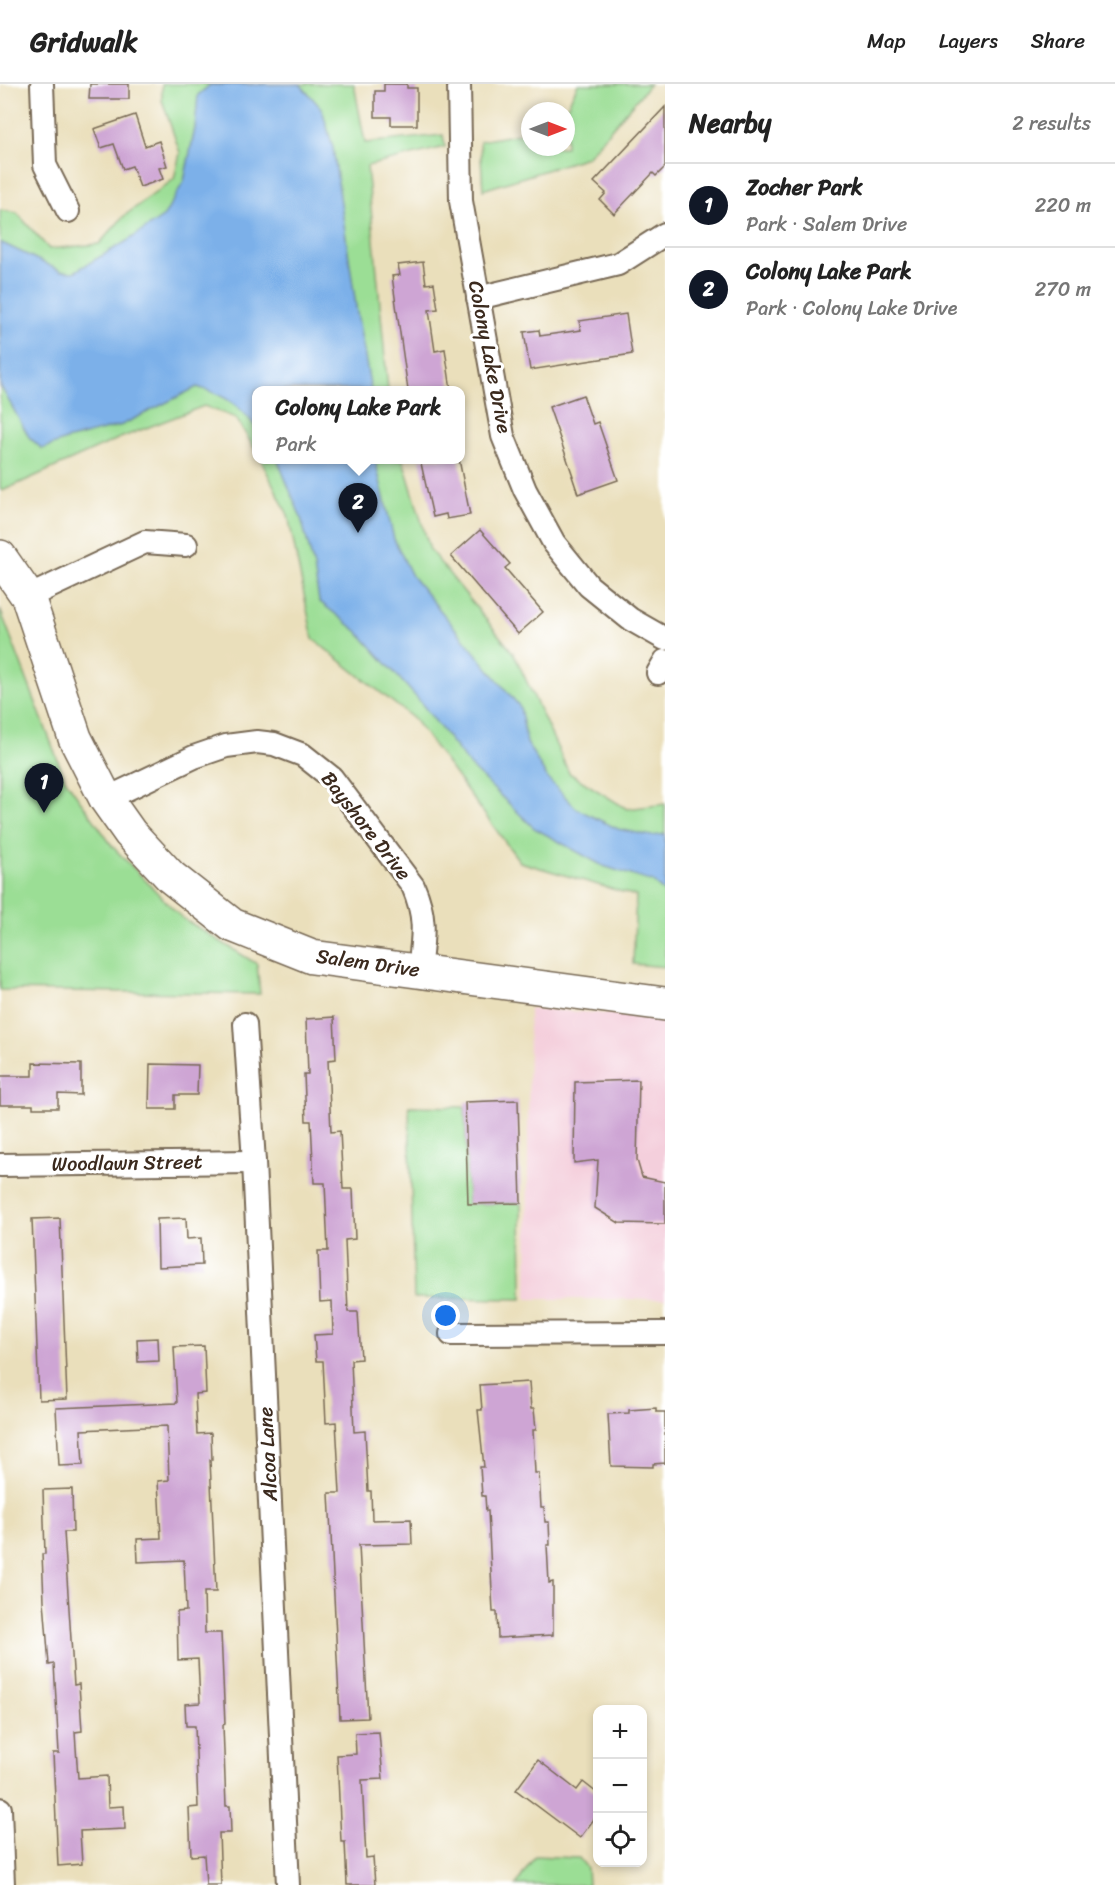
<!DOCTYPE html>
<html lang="en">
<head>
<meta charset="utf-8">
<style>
  body { margin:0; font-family:Sriracha,sans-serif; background:#f6f6f6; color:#222 }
  .controls { position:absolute; right:18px; bottom:18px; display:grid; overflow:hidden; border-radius:12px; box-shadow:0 3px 9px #0003 }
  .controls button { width:54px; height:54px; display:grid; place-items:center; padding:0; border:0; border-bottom:2px solid #e0e0e0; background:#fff; color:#222; font:30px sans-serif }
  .compass { position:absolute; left:521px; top:18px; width:54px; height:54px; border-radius:50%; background:#fff; box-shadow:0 3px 9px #0003; rotate:90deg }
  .you { position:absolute; left:446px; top:1232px; width:21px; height:21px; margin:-15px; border:4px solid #fff; border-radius:50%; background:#1a73e8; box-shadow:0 0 0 9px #1a73e833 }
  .badge { display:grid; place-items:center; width:39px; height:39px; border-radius:50%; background:#111827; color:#fff; font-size:20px; font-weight:700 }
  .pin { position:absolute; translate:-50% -50px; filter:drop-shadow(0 2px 3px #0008) }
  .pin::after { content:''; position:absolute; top:32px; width:21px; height:18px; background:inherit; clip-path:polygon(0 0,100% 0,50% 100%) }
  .popup { position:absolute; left:252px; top:302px; width:213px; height:78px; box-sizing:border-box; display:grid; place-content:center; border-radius:12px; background:#fff; filter:drop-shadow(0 2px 4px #0005); font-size:20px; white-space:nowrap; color:#767676 }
  .popup b { font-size:22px; color:#222 }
  .popup::after { content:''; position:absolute; left:50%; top:100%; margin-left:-12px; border:12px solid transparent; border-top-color:#fff }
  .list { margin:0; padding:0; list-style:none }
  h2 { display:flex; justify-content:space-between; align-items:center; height:78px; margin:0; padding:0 24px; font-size:26px }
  h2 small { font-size:20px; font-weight:400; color:#767676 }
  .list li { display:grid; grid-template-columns:39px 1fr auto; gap:18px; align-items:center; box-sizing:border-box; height:84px; padding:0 24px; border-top:2px solid #e0e0e0 }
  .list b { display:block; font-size:22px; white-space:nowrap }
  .list p { margin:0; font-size:20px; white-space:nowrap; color:#767676 }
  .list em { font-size:20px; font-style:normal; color:#767676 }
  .icon { flex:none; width:33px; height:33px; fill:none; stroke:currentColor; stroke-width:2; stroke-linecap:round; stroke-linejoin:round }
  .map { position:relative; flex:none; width:665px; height:1801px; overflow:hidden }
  header { display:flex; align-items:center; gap:36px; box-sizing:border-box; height:84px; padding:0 30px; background:#fff; border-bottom:2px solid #e0e0e0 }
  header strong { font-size:28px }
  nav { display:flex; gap:33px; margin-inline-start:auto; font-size:21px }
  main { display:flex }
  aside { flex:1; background:#fff }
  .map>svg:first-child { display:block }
  .built { fill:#f4cfdc }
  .green { fill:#9bde95; stroke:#6b845a; stroke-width:1.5 }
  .water { fill:#7cb0e9; stroke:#5c6d84; stroke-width:1.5 }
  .building { fill:#cea5d4 }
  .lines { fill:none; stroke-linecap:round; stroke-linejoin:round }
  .street-casing { stroke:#786955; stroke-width:26 }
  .secondary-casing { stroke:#786955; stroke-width:36 }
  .street { stroke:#fff; stroke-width:22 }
  .secondary { stroke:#fff; stroke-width:33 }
  .labels { text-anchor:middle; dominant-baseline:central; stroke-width:6; stroke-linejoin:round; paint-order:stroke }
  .street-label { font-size:20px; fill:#3b2a1e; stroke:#fff }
</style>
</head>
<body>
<header>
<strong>Gridwalk</strong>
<nav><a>Map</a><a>Layers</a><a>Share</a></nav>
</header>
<main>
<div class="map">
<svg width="665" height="1801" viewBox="0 0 665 1801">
  <rect width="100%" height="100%" fill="#fff"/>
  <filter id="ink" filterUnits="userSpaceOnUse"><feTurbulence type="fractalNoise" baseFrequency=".0167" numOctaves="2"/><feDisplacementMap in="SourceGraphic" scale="12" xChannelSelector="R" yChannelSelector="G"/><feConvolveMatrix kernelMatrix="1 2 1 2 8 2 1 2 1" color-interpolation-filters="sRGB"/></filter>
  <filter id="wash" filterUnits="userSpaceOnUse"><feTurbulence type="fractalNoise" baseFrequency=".008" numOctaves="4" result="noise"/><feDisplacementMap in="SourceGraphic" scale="24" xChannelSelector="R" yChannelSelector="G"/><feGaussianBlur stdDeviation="1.35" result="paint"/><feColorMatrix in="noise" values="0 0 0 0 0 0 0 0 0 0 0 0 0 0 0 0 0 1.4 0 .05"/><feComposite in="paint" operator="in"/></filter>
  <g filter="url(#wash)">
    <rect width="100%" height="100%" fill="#eadfbb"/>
    <!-- built -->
    <polygon class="built" points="529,924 665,934 665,1215 527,1215"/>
    <!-- green -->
    <g class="green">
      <polygon points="162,0 354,0 365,59 443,51 445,63 367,82 388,306 256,306 256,367 236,334 204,322 120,354 2,407 0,405 0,126 17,129 49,165 99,160 124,132 174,95 180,69 162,16"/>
      <polygon points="578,0 650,0 587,73 483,106 480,57 530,48 530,63 566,63 565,27"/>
      <polygon points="261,376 403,376 430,466 514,570 569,689 627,725 665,720 665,883 633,880 636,812 520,778 414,635 313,555 288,431"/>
      <polygon points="0,525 65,695 113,763 182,834 257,880 260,910 0,906"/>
      <polygon points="409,1022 465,1023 468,1120 521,1119 522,1215 414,1214"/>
      <polygon points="535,1772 579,1774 587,1784 588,1801 516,1801"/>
    </g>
    <!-- water -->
    <g class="water">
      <path d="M210,1L300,0L322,25L333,64L357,229L371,306H256V344C240,320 224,311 197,303L122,341L66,356L42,365L29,353L0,301V158L61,187L74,188L127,157L164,132L184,97L195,44L198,11Z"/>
      <polygon points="278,377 375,376 394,455 412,492 520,623 527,659 548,695 577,725 618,745 652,752 665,750 665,809 653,798 603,782 534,744 471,683 418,615 357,547 319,517 314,483 301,434"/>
    </g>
    <g id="blocks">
      <!-- building -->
      <g class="building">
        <polygon points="90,0 129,0 129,15 89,15"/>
        <polygon points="384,0 407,0 407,4 417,4 417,41 391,41 391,33 375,33 375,7 384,7"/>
        <polygon points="665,23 665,83 656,92 653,89 614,130 600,116 606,109 594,98"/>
        <polygon points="135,31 145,62 159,57 167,82 159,84 163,95 140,103 132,82 123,85 114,60 101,64 94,45"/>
        <polygon points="423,178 426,200 434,199 438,225 429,226 435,267 445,265 451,306 408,306 392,192 400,191 398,181"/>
        <polygon points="626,230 632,270 530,286 524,248 539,246 540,252 581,246 579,237"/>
        <polygon points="583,311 593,340 598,338 618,396 578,410 572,392 573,392 549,323"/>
        <polygon points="420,375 459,375 470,431 447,435 446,430 433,433"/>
        <polygon points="480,446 510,480 505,484 543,528 518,550 451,472"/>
        <polygon points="334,933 336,975 328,976 331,1048 340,1047 343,1105 353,1105 355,1155 345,1156 348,1228 358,1228 361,1275 351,1276 354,1348 365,1347 368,1407 371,1407 372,1436 411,1435 412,1460 359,1461 368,1634 340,1635 329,1409 340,1409 336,1338 326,1339 323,1277 316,1277 314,1251 333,1250 332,1217 320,1218 318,1167 328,1167 325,1099 314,1099 311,1037 306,1037 304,990 308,990 306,935"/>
        <polygon points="33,979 81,980 81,1011 58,1010 58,1024 33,1024 33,1021 0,1021 0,992 33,992"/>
        <polygon points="150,980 198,981 197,1011 175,1011 175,1025 149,1025"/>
        <polygon points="639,996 637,1076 642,1093 665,1098 665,1140 619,1139 595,1124 598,1076 574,1079 575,998"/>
        <polygon points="518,1016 521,1119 468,1120 465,1018"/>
        <polygon points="60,1134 67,1315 39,1316 32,1135"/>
        <polygon points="186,1134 187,1155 201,1154 202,1181 158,1183 157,1135"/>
        <polygon points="158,1254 159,1277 138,1278 137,1255"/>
        <polygon points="204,1262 206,1309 195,1310 197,1350 211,1349 212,1376 210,1376 216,1508 204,1508 205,1549 221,1549 225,1640 223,1641 226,1722 230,1722 231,1749 219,1749 221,1801 206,1801 204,1771 191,1772 189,1724 198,1723 195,1642 186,1642 185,1620 200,1619 198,1575 178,1576 177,1528 186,1527 184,1476 138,1478 137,1455 161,1454 158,1397 169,1396 167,1342 81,1346 83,1381 59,1382 56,1324 177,1319 174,1263"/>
        <polygon points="529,1298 531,1325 534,1325 536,1346 533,1346 535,1389 539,1389 541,1423 544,1423 545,1438 549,1438 550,1461 547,1461 549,1499 553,1498 553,1551 498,1554 497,1528 493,1528 488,1427 486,1427 485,1412 482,1412 480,1383 484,1383 478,1326 482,1326 480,1301"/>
        <polygon points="656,1324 656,1328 665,1328 665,1379 653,1380 653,1383 611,1382 608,1330 629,1329 629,1326"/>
        <polygon points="72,1405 73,1448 64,1448 74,1601 79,1600 82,1647 75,1648 78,1694 107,1692 108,1723 124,1722 125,1745 80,1747 82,1780 58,1782 53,1669 59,1669 54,1580 49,1581 44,1517 42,1470 45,1470 43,1406"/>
        <polygon points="379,1648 383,1695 362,1696 366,1774 373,1773 375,1801 347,1801 345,1758 341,1758 337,1671 356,1670 355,1649"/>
        <polygon points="538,1676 577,1706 583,1698 597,1709 597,1731 580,1754 516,1706"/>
      </g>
    </g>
  </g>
  <g filter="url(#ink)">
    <use href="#blocks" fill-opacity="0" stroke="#786955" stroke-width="1.5"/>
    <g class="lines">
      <!-- street casing -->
      <g class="street-casing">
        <g id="street">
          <polyline points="42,0 45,81 68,127"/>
          <polyline points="459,0 461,117 503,352 525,406 554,459 589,502 630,535 665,555"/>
          <polyline points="478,214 618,180 665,150"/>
          <polyline points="28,513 145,458 186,461"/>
          <polyline points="658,589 665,577"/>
          <path d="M106,715L194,673L226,662L257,658L274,660L303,671L332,694L413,802C427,834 423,853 419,886"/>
          <polyline points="245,940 254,1078 288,1801"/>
          <polyline points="0,1081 254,1078"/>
          <polyline points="451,1250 665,1249"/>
          <polyline points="0,1725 3,1801"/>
        </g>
      </g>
      <!-- secondary casing -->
      <g class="secondary-casing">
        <polyline id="secondary" points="0,473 28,513 75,654 106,715 130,749 171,793 232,841 312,873 665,920"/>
      </g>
      <!-- street -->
      <use href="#street" class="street"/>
      <!-- secondary -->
      <use href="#secondary" class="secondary"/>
    </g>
  </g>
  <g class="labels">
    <!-- street labels -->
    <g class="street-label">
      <text transform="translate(490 273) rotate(79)">Colony Lake Drive</text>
      <text transform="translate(366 742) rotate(52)">Bayshore Drive</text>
      <text transform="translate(368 879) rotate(8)">Salem Drive</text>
      <text transform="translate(127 1079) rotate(-1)">Woodlawn Street</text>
      <text transform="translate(268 1370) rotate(-93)">Alcoa Lane</text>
    </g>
  </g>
</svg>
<div class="controls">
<button>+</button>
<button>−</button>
<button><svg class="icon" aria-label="locate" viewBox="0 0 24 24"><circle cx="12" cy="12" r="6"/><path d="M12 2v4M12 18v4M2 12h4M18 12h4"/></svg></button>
</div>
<svg class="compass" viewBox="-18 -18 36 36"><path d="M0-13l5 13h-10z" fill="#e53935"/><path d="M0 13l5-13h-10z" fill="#767676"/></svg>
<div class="you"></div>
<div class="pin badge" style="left:44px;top:729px">1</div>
<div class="pin badge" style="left:358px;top:449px">2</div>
<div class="popup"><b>Colony Lake Park</b>Park</div>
</div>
<aside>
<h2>Nearby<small>2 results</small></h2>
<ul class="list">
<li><span class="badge">1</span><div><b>Zocher Park</b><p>Park · Salem Drive</p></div><em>220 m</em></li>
<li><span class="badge">2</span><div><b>Colony Lake Park</b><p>Park · Colony Lake Drive</p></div><em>270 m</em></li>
</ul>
</aside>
</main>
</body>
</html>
